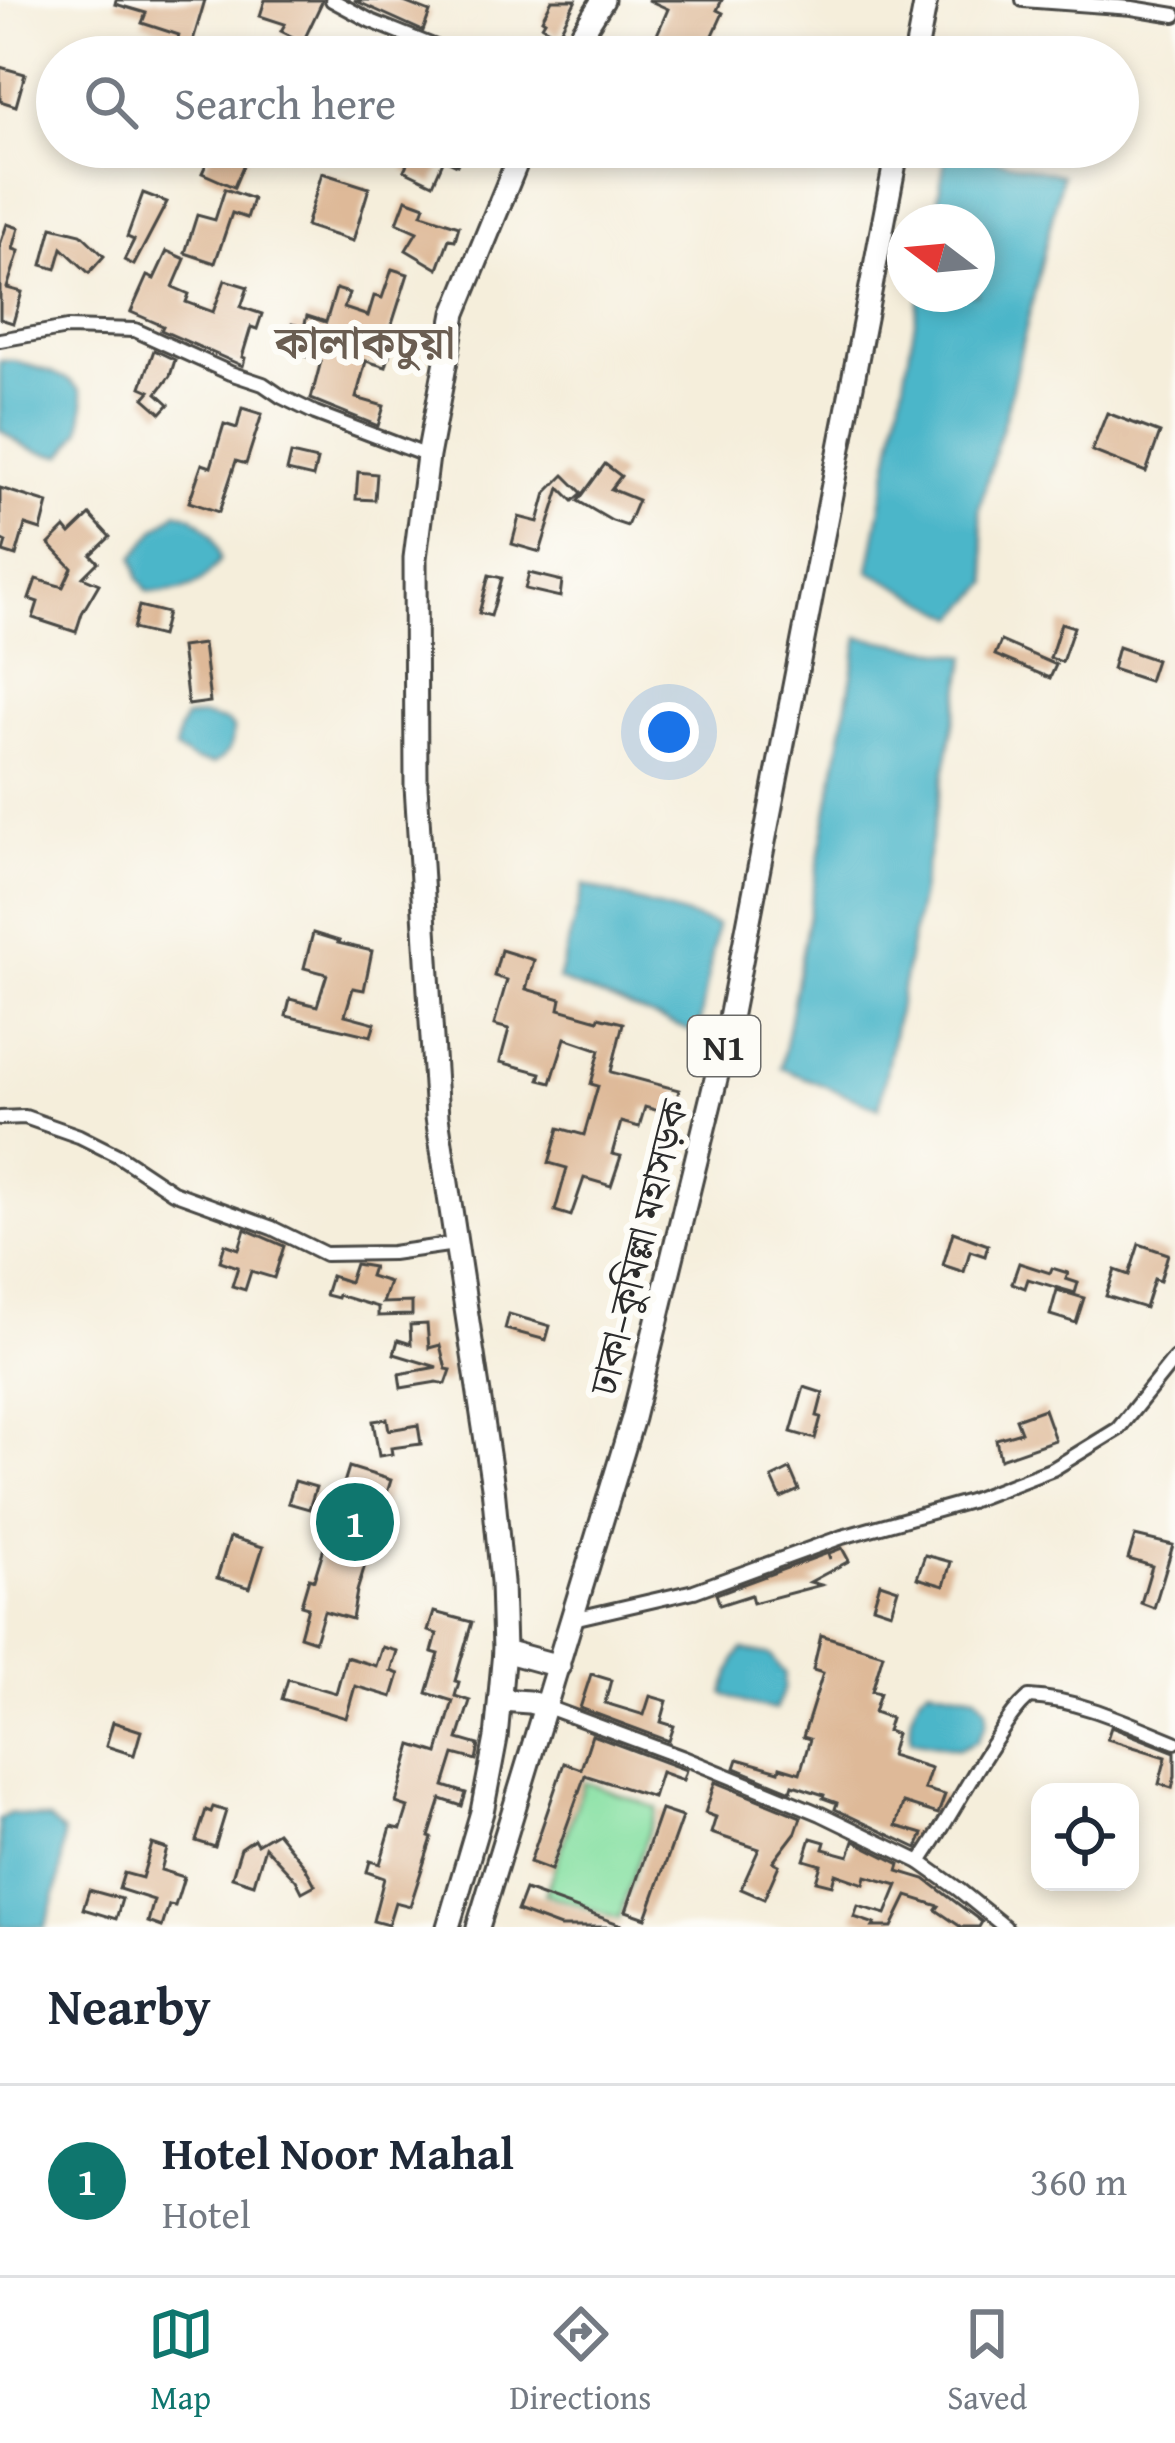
<!DOCTYPE html>
<html lang="en">
<head>
<meta charset="utf-8">
<style>
  body { margin:0; font-family:"Gentium Book Plus","Noto Serif Bengali",serif; background:#f2f2f3; color:#1f2937 }
  .controls { position:absolute; right:36px; bottom:36px; display:grid; overflow:hidden; border-radius:24px; box-shadow:0 6px 18px #0003 }
  .controls button { width:108px; height:108px; display:grid; place-items:center; padding:0; border:0; border-bottom:3px solid #e0e1e3; background:#fff; color:#1f2937; font:60px sans-serif }
  .compass { position:absolute; left:887px; top:204px; width:108px; height:108px; border-radius:50%; background:#fff; box-shadow:0 6px 18px #0003; rotate:286deg }
  .you { position:absolute; left:669px; top:732px; width:42px; height:42px; margin:-30px; border:9px solid #fff; border-radius:50%; background:#1a73e8; box-shadow:0 0 0 18px #1a73e833 }
  .badge { display:grid; place-items:center; width:78px; height:78px; border-radius:50%; background:#0f766e; color:#fff; font-size:39px; font-weight:700 }
  .pin { position:absolute; translate:-50% -50%; border:6px solid #fff; box-shadow:0 3px 12px #0006 }
  .list { margin:0; padding:0; list-style:none }
  h2 { display:flex; justify-content:space-between; align-items:center; height:156px; margin:0; padding:0 48px; font-size:51px }
  h2 small { font-size:39px; font-weight:400; color:#747a83 }
  .list li { display:grid; grid-template-columns:78px 1fr auto; gap:36px; align-items:center; box-sizing:border-box; height:192px; padding:0 48px; border-top:3px solid #e0e1e3 }
  .list b { display:block; font-size:45px; white-space:nowrap }
  .list p { margin:0; font-size:39px; white-space:nowrap; color:#747a83 }
  .list em { font-size:39px; font-style:normal; color:#747a83 }
  .icon { flex:none; width:66px; height:66px; fill:none; stroke:currentColor; stroke-width:2; stroke-linecap:round; stroke-linejoin:round }
  .map { position:relative; flex:none; width:1175px; height:1927px; overflow:hidden }
  .search { position:absolute; background:#fff; box-shadow:0 6px 18px #0003; left:36px; right:36px; top:36px; height:132px; display:flex; align-items:center; gap:30px; box-sizing:border-box; padding:0 42px; border-radius:66px; color:#747a83; font-size:45px }
  .sheet { height:348px; background:#fff }
  nav { display:flex; justify-content:space-around; align-items:center; box-sizing:border-box; height:168px; border-top:3px solid #e0e1e3; background:#fff; font-size:33px; color:#747a83 }
  nav a { display:grid; justify-items:center; gap:6px }
  nav .on { color:#0f766e }
  .map>svg:first-child { display:block }
  .green { fill:#8ae1a5; stroke:#5a8668; stroke-width:3 }
  .water { fill:#4cb6c9; stroke:#3c707a; stroke-width:3 }
  .building { fill:#deb998 }
  .lines { fill:none; stroke-linecap:round; stroke-linejoin:round }
  .street-casing { stroke:#494845; stroke-width:18 }
  .highway-casing { stroke:#494845; stroke-width:27 }
  .street { stroke:#fff; stroke-width:12 }
  .highway { stroke:#fff; stroke-width:21 }
  .labels { text-anchor:middle; dominant-baseline:central; stroke-width:12; stroke-linejoin:round; paint-order:stroke }
  .shield { fill:#fdfcf7; stroke:#6a6a68; stroke-width:3 }
  .shield-label { font-size:36px; font-weight:bold; fill:#2b2b2b }
  .street-label { font-size:39px; fill:#2b2b2b; stroke:#fdfcf7 }
  .quarter-label { font-size:45px; font-weight:bold; fill:#6a5d51; stroke:#fdfcf7 }
</style>
</head>
<body>
<div class="map">
<svg width="1175" height="1927" viewBox="0 0 1175 1927">
  <rect width="100%" height="100%" fill="#fdfcf7"/>
  <filter id="ink" filterUnits="userSpaceOnUse"><feTurbulence type="fractalNoise" baseFrequency=".00833" numOctaves="2"/><feDisplacementMap in="SourceGraphic" scale="24" xChannelSelector="R" yChannelSelector="G"/><feConvolveMatrix kernelMatrix="1 2 1 2 8 2 1 2 1" color-interpolation-filters="sRGB"/></filter>
  <filter id="wash" filterUnits="userSpaceOnUse"><feTurbulence type="fractalNoise" baseFrequency=".004" numOctaves="4" result="noise"/><feDisplacementMap in="SourceGraphic" scale="48" xChannelSelector="R" yChannelSelector="G"/><feGaussianBlur stdDeviation="2.7" result="paint"/><feColorMatrix in="noise" values="0 0 0 0 0 0 0 0 0 0 0 0 0 0 0 0 0 1.4 0 .05"/><feComposite in="paint" operator="in"/></filter>
  <g filter="url(#wash)">
    <rect width="100%" height="100%" fill="#f5eedb"/>
    <!-- green -->
    <polygon class="green" points="585,1782 657,1808 618,1919 545,1894"/>
    <!-- water -->
    <g class="water">
      <polygon points="947,148 1062,175 1007,409 979,509 989,583 957,617 869,571 920,294 977,294 977,222 934,222"/>
      <path d="M0,361H14L51,372L69,380L80,390L84,403L81,431L63,455C38,454 20,446 0,429Z"/>
      <path d="M177,512C201,516 216,535 220,559C202,589 182,593 148,592L139,579L134,557L156,529Z"/>
      <polygon points="859,637 967,656 879,1108 781,1068"/>
      <path d="M203,716L228,722L233,728C233,747 229,754 213,764L196,761L175,750L180,727L185,718Z"/>
      <polygon points="584,885 717,925 698,1034 558,980"/>
      <polygon points="743,1649 770,1655 785,1673 784,1689 775,1710 748,1704 723,1693 736,1658"/>
      <path d="M928,1687L976,1695L987,1708V1722L977,1741L959,1749L911,1740C910,1718 911,1702 928,1687Z"/>
      <path d="M10,1813L49,1820L63,1833C64,1867 56,1896 45,1927H0V1820Z"/>
    </g>
    <g id="blocks">
      <!-- building -->
      <g class="building">
        <polygon points="116,0 205,0 189,54 175,50 179,35 142,23 146,13 115,4"/>
        <polygon points="265,0 322,0 322,2 303,42 281,31 285,24 260,16"/>
        <polygon points="354,0 399,0 430,12 423,31"/>
        <polygon points="552,0 576,0 558,35 542,26 545,21 542,19"/>
        <polygon points="648,0 722,0 717,10 723,13 703,57 682,57 653,44 668,9"/>
        <polygon points="0,67 25,74 16,106 0,101"/>
        <polygon points="214,147 251,147 234,187 202,173"/>
        <polygon points="415,147 465,147 457,165 444,159 433,184 404,170"/>
        <polygon points="322,173 369,188 353,241 306,226"/>
        <polygon points="225,189 253,199 247,218 232,213 215,263 185,253 197,215 215,220"/>
        <polygon points="143,193 167,202 134,265 124,260 134,240 127,237"/>
        <polygon points="406,199 425,206 422,214 459,226 455,240 449,239 438,269 406,250 417,232 397,223"/>
        <polygon points="7,224 19,228 13,249 19,251 7,288 22,292 13,323 0,319 0,245"/>
        <polygon points="52,227 81,234 104,256 89,273 62,248 56,269 42,265"/>
        <polygon points="167,251 185,259 173,287 189,294 186,302 213,312 225,280 248,287 241,307 262,314 257,329 251,327 242,357 245,358 243,366 161,330 163,326 131,312 147,276 154,279"/>
        <polygon points="392,269 408,274 386,343 392,345 386,367 366,361 356,398 384,406 378,426 311,399 321,361 285,350 292,324 304,327 307,316 326,322 336,289 349,293 344,308 368,316 374,296 382,298"/>
        <polygon points="154,350 175,360 170,376 157,393 169,404 161,413 144,398 150,391 141,387"/>
        <polygon points="242,408 262,414 246,464 236,461 219,512 189,502 202,464 211,467 224,424 237,428"/>
        <polygon points="1107,413 1160,433 1146,472 1092,451"/>
        <polygon points="291,454 317,460 313,477 287,471"/>
        <polygon points="605,464 621,476 611,489 638,500 627,526 612,521 578,501"/>
        <polygon points="358,472 377,474 375,500 356,499"/>
        <polygon points="564,475 582,493 573,501 560,488 540,552 512,544 519,517 538,522 546,493"/>
        <polygon points="0,488 48,503 41,530 25,525 16,556 3,552 6,542 0,539"/>
        <polygon points="90,515 110,537 91,555 98,562 83,577 99,584 82,613 76,632 33,618 38,602 29,599 36,579 63,587 72,568 49,544 65,528 70,534"/>
        <polygon points="529,573 562,581 560,597 525,589"/>
        <polygon points="489,575 502,578 491,616 479,613"/>
        <polygon points="139,606 167,613 161,636 133,629"/>
        <polygon points="1061,623 1074,627 1062,662 1050,658"/>
        <polygon points="1001,641 1056,665 1050,678 995,655"/>
        <polygon points="203,644 210,702 188,705 181,647"/>
        <polygon points="1118,647 1156,660 1149,681 1112,669"/>
        <polygon points="313,933 339,941 338,943 372,951 364,990 353,988 345,1015 375,1023 371,1036 286,1016 290,999 317,1006 327,974 304,968"/>
        <polygon points="501,950 534,960 526,989 561,999 559,1009 598,1020 599,1017 623,1023 611,1072 679,1090 673,1115 645,1107 639,1127 621,1122 612,1154 621,1156 611,1186 584,1178 571,1216 555,1211 567,1168 549,1163 559,1128 584,1135 598,1086 591,1084 600,1050 565,1038 551,1083 539,1080 541,1073 500,1062 509,1029 494,1025 507,980 494,976"/>
        <polygon points="245,1229 284,1246 274,1278 251,1271 245,1290 232,1286 238,1267 220,1261 225,1244 239,1249"/>
        <polygon points="953,1232 988,1245 985,1256 970,1251 964,1272 943,1265"/>
        <polygon points="1139,1244 1168,1254 1160,1281 1154,1279 1145,1308 1106,1296 1115,1270 1129,1275"/>
        <polygon points="1019,1263 1050,1273 1052,1268 1068,1273 1066,1279 1078,1283 1075,1293 1028,1279 1025,1288 1012,1283"/>
        <polygon points="355,1264 373,1267 370,1276 389,1282 382,1303 412,1302 412,1315 378,1316 378,1307 338,1295 337,1298 325,1295 331,1276 349,1282"/>
        <polygon points="1057,1290 1084,1298 1076,1323 1050,1315"/>
        <polygon points="509,1314 550,1326 546,1340 505,1329"/>
        <polygon points="427,1324 429,1348 440,1345 446,1369 451,1370 446,1384 437,1382 401,1388 399,1374 437,1367 394,1354 398,1340 411,1344 410,1325"/>
        <polygon points="804,1387 823,1393 817,1416 821,1417 815,1439 791,1432"/>
        <polygon points="1044,1409 1055,1440 1000,1459 996,1439 1021,1432 1016,1419"/>
        <polygon points="387,1419 389,1430 418,1425 421,1444 391,1448 392,1454 379,1456 373,1421"/>
        <polygon points="349,1467 391,1480 357,1591 352,1619 324,1611 315,1641 300,1636 308,1607 301,1605 309,1578 314,1580"/>
        <polygon points="790,1469 799,1490 781,1498 772,1478"/>
        <polygon points="295,1481 316,1487 309,1509 288,1503"/>
        <polygon points="1135,1536 1173,1545 1154,1608 1141,1603 1152,1566 1128,1559"/>
        <polygon points="230,1537 263,1547 250,1588 217,1578"/>
        <polygon points="842,1548 849,1561 810,1582 821,1585 753,1603 751,1595 720,1605 716,1594 828,1553 830,1559 829,1553"/>
        <polygon points="925,1555 951,1562 944,1586 917,1578"/>
        <polygon points="880,1583 898,1589 891,1612 873,1606"/>
        <polygon points="434,1612 472,1622 455,1681 459,1682 455,1696 470,1701 458,1739 479,1745 476,1760 454,1754 444,1786 466,1793 462,1806 441,1799 429,1837 432,1838 410,1906 395,1902 388,1925 373,1921 384,1878 367,1872 370,1861 380,1864 391,1827 401,1829 408,1807 396,1803 412,1745 438,1753 453,1701 427,1693 439,1654 432,1652 437,1634 428,1631"/>
        <polygon points="821,1635 883,1654 872,1691 880,1693 874,1712 891,1718 887,1731 896,1734 890,1755 931,1768 924,1789 945,1795 938,1814 903,1803 896,1826 923,1834 917,1848 835,1809 837,1803 823,1798 824,1795 793,1785 791,1791 735,1768 738,1759 779,1771 780,1767 800,1773 810,1739 803,1737 823,1673 813,1670"/>
        <polygon points="382,1647 397,1651 391,1671 399,1674 392,1697 355,1686 346,1718 282,1699 288,1679 336,1693 346,1657 376,1666"/>
        <polygon points="591,1674 611,1680 605,1703 644,1715 650,1696 667,1701 661,1722 674,1726 669,1741 580,1708"/>
        <polygon points="113,1722 141,1731 134,1755 106,1746"/>
        <polygon points="1111,1727 1175,1752 1175,1776 1172,1788 1159,1784 1166,1757 1107,1739"/>
        <polygon points="592,1735 686,1770 683,1780 661,1772 653,1797 585,1775 551,1870 530,1862 564,1763 581,1769"/>
        <polygon points="715,1782 801,1817 796,1832 773,1862 779,1865 764,1899 741,1889 759,1849 711,1833 716,1817 705,1813"/>
        <polygon points="213,1807 226,1811 215,1847 196,1841 206,1810 211,1812"/>
        <polygon points="661,1810 682,1817 646,1918 626,1911"/>
        <polygon points="277,1832 304,1865 315,1885 302,1892 296,1880 265,1847 254,1884 232,1877 241,1848 254,1839 257,1844"/>
        <polygon points="811,1838 825,1842 823,1849 849,1856 854,1841 900,1864 898,1871 925,1879 982,1922 979,1927 961,1927 936,1910 939,1906 907,1896 892,1927 873,1927 875,1924 854,1917 858,1906 886,1914 898,1885 866,1876 864,1884 835,1874 832,1885 816,1881 821,1865 804,1860"/>
        <polygon points="152,1844 167,1849 161,1870 184,1877 175,1906 169,1905 162,1927 148,1922 154,1900 119,1889 124,1873 142,1878"/>
        <polygon points="89,1890 122,1899 116,1919 83,1909"/>
        <polygon points="525,1890 622,1925 622,1927 560,1927 517,1911"/>
      </g>
    </g>
  </g>
  <g filter="url(#ink)">
    <use href="#blocks" fill-opacity="0" stroke="#494845" stroke-width="3"/>
    <g class="lines">
      <!-- street casing -->
      <g class="street-casing">
        <g id="street">
          <polyline points="332,0 371,21 461,57"/>
          <polyline points="1023,0 1132,8 1175,15"/>
          <polyline points="0,340 67,328 135,330 230,373 263,384 282,397 315,413 428,456"/>
          <polyline points="0,1118 25,1117 79,1136 119,1156 173,1192 272,1228 325,1254 392,1253 455,1244"/>
          <polyline points="573,1619 694,1591 842,1537 970,1501 1053,1469 1118,1429 1175,1358"/>
          <polyline points="547,1707 684,1758 821,1814 920,1862 958,1889 1005,1927"/>
          <path d="M920,1862C947,1823 968,1781 994,1742C1005,1726 1014,1710 1029,1697C1078,1699 1130,1724 1175,1742"/>
        </g>
      </g>
      <!-- highway casing -->
      <g class="highway-casing">
        <g id="highway">
          <polyline points="567,57 603,0"/>
          <polyline points="915,57 926,0"/>
          <polyline points="504,1651 559,1666"/>
          <polyline points="501,1700 529,1702 547,1707"/>
          <polyline points="448,1927 482,1812 496,1738 504,1651 502,1582 493,1487 437,1117 416,786 415,558 428,456 455,313 523,147"/>
          <polyline points="478,1927 633,1418 727,1034 898,147"/>
        </g>
      </g>
      <!-- street -->
      <use href="#street" class="street"/>
      <!-- highway -->
      <use href="#highway" class="highway"/>
    </g>
  </g>
  <g class="labels">
    <!-- shield labels -->
    <rect class="shield" x="688" y="1016" width="72" height="60" rx="9"/>
    <g class="shield-label">
      <text x="724" y="1046">N1</text>
    </g>
    <!-- street labels -->
    <g class="street-label">
      <text transform="translate(638 1247) rotate(-76)">ঢাকা–কুমিল্লা মহাসড়ক</text>
    </g>
    <!-- quarter labels -->
    <g class="quarter-label">
      <text x="365" y="341">কালাকচুয়া</text>
    </g>
  </g>
</svg>
<div class="controls">
<button><svg class="icon" aria-label="locate" viewBox="0 0 24 24"><circle cx="12" cy="12" r="6"/><path d="M12 2v4M12 18v4M2 12h4M18 12h4"/></svg></button>
</div>
<svg class="compass" viewBox="-18 -18 36 36"><path d="M0-13l5 13h-10z" fill="#e53935"/><path d="M0 13l5-13h-10z" fill="#747a83"/></svg>
<div class="you"></div>
<div class="pin badge" style="left:355px;top:1522px">1</div>
<div class="search"><svg class="icon" aria-label="search" viewBox="0 0 24 24"><circle cx="10" cy="10" r="6"/><path d="M15 15l6 6"/></svg>Search here</div>
</div>
<section class="sheet">
<h2>Nearby<small></small></h2>
<ul class="list">
<li><span class="badge">1</span><div><b>Hotel Noor Mahal</b><p>Hotel</p></div><em>360 m</em></li>
</ul>
</section>
<nav>
<a class="on"><svg class="icon" aria-label="map" viewBox="0 0 24 24"><path d="M3 6l6-2 6 2 6-2v14l-6 2-6-2-6 2zM9 4v14M15 6v14"/></svg>Map</a>
<a><svg class="icon" aria-label="directions" viewBox="0 0 24 24"><path d="M12 3l9 9-9 9-9-9zM9 14v-3h6M13 9l2 2-2 2"/></svg>Directions</a>
<a><svg class="icon" aria-label="saved" viewBox="0 0 24 24"><path d="M7 4h10v16l-5-4-5 4z"/></svg>Saved</a>
</nav>
</body>
</html>
